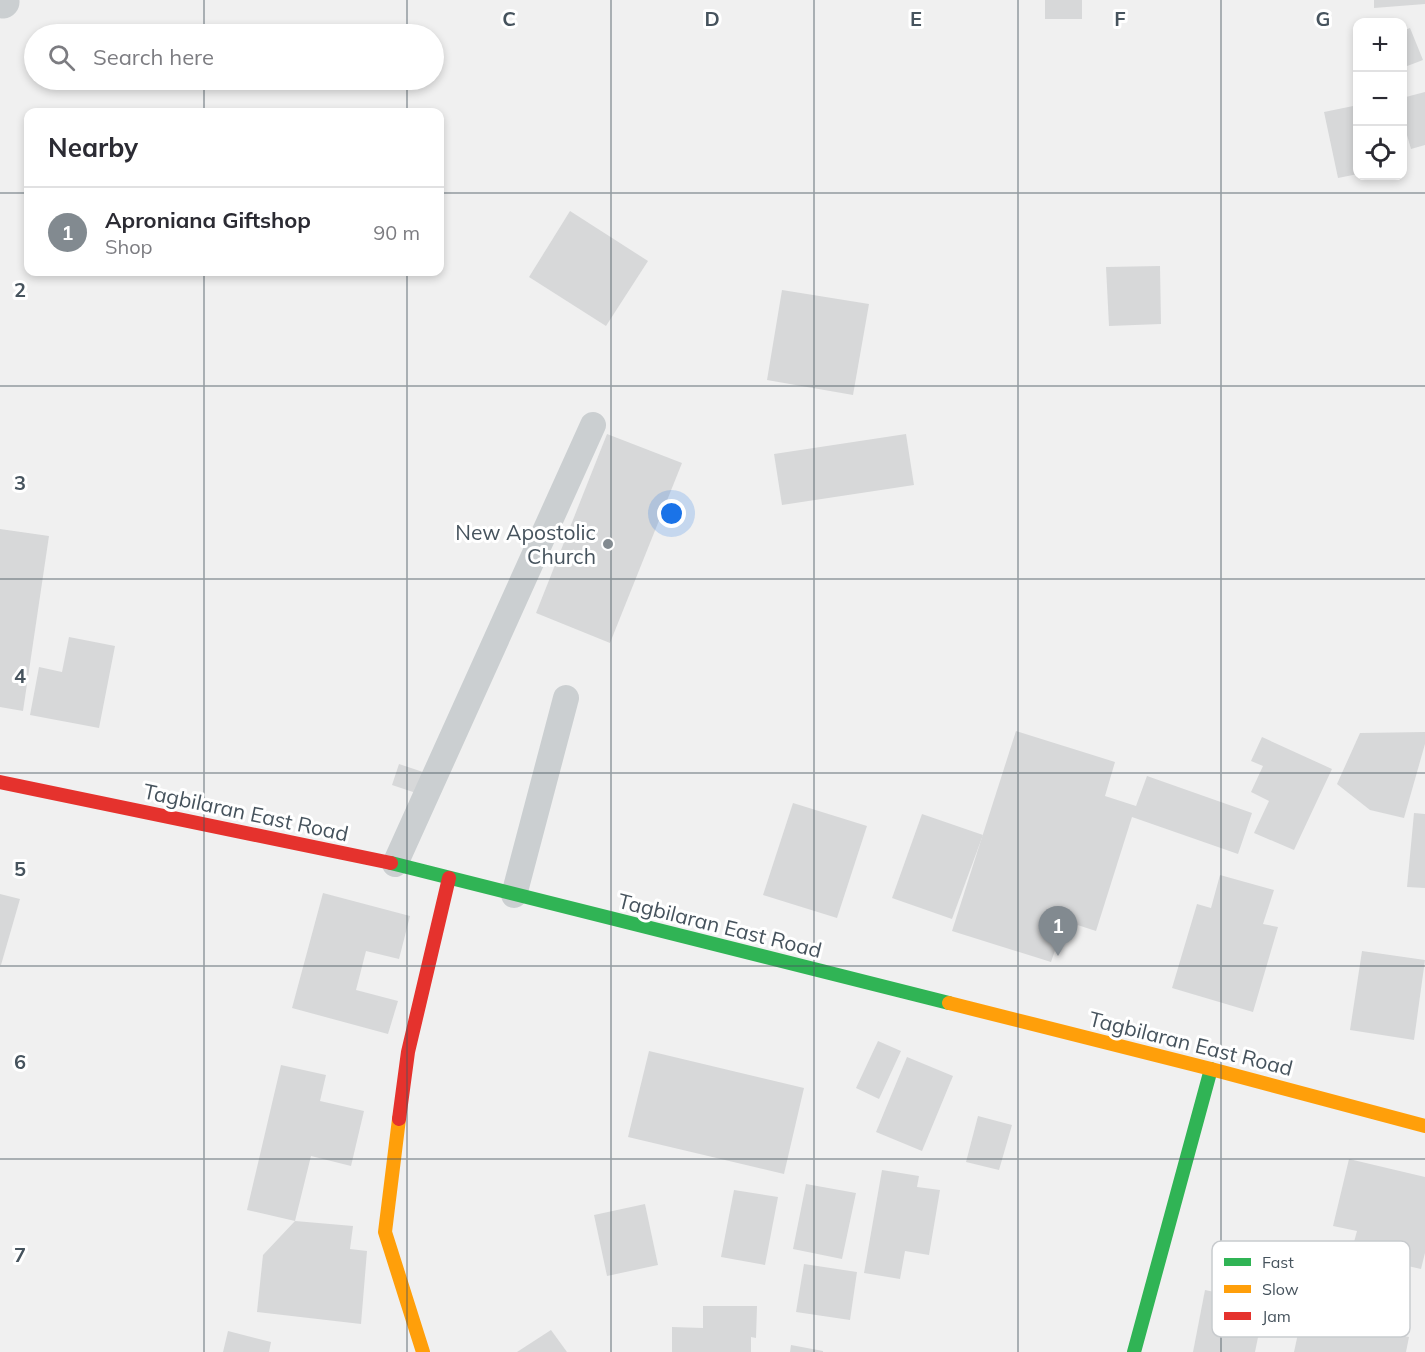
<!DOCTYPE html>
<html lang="en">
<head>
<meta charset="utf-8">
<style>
  body { margin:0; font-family:Mulish,sans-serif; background:#f7f7f7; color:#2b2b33 }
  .controls { position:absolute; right:18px; top:18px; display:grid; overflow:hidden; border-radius:12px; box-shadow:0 3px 9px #0003 }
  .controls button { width:54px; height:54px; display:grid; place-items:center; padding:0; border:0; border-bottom:2px solid #e1e1e2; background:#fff; color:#2b2b33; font:30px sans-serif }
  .you { position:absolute; left:672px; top:514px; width:21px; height:21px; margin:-15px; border:4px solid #fff; border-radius:50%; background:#1a73e8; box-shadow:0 0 0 9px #1a73e833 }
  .badge { display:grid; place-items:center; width:39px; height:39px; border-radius:50%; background:#828a90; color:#fff; font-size:20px; font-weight:700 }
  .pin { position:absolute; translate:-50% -50px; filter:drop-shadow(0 2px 3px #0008) }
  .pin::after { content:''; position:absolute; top:32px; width:21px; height:18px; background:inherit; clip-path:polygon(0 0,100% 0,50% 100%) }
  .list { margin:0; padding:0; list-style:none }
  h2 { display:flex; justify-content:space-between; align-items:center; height:78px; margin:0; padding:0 24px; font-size:26px }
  h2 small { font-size:20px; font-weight:400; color:#7c7c81 }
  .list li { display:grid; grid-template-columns:39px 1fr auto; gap:18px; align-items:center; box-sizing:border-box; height:90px; padding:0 24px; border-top:2px solid #e1e1e2 }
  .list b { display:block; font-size:22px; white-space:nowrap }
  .list p { margin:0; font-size:20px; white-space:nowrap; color:#7c7c81 }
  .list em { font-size:20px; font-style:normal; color:#7c7c81 }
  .icon { flex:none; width:33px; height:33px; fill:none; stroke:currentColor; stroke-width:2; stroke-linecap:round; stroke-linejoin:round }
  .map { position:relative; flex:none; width:1425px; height:1352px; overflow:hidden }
  .search { position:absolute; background:#fff; box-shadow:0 3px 9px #0003; left:24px; top:24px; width:420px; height:66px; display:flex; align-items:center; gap:15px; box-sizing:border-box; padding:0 21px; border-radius:33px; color:#7c7c81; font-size:22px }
  .panel { position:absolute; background:#fff; box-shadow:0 3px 9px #0003; left:24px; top:108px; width:420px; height:168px; border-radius:12px }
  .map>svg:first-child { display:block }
  .building { fill:#d7d8d9 }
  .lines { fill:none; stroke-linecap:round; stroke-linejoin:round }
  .lane { stroke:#cbcfd1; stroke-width:26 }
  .street { stroke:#cbcfd1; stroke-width:33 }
  .fast { stroke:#30b455; stroke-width:14 }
  .slow { stroke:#ff9f0a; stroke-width:14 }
  .jam { stroke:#e5322d; stroke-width:14 }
  .grid { fill:none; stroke:#46535d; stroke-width:1.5; stroke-opacity:0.55 }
  .poi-dot { fill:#828a90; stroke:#fff; stroke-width:2 }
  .labels { text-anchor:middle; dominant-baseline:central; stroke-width:6; stroke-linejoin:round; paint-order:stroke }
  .poi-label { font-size:21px; fill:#46535d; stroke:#fff; text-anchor:end }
  .street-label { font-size:21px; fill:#46535d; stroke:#fff }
  .key { fill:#fff; stroke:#c8cbce; stroke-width:1.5 }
  .key-label { font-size:16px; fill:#46535d }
  .grid-label { font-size:20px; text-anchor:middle; font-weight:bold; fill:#46535d; stroke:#fff; stroke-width:6; stroke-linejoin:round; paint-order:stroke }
</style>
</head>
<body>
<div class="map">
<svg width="1425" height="1352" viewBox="0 0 1425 1352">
  <rect width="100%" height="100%" fill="#f0f0f0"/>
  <!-- building -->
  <g class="building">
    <rect x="1045" y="0" width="37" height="19"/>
    <polygon points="1374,0 1425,0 1425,4 1374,8"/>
    <polygon points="1410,28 1423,60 1402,68 1402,31"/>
    <polygon points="1425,92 1425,145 1411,149 1402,118 1402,98"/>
    <polygon points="1358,105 1358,174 1338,178 1324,112"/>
    <polygon points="570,211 648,261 606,326 529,277"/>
    <polygon points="1160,266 1161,324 1109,326 1106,267"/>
    <polygon points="782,290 869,304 853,395 767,380"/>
    <polygon points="607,434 682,463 610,643 536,613"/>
    <polygon points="906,434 914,485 782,505 774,454"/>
    <polygon points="0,529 49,536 23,711 0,707"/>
    <polygon points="69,637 115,646 99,728 30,715 39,667 62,672"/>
    <polygon points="1016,731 1115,762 1105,796 1136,806 1147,776 1252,813 1238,854 1132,817 1096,931 1065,921 1051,962 952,931"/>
    <polygon points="1425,732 1425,744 1404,818 1370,810 1337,784 1360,733"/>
    <polygon points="1262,737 1332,769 1294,850 1254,833 1269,801 1251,792 1263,766 1251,761"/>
    <polygon points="399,764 426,773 419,794 392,785"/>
    <polygon points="793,803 867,826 837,918 763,895"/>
    <polygon points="1414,813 1425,814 1425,888 1407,887"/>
    <polygon points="922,814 983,835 952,919 892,898"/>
    <polygon points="1220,875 1274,890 1263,924 1278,927 1253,1012 1172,988 1197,904 1211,908"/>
    <polygon points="323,893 410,916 399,959 366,951 356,990 398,1001 388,1034 292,1008"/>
    <polygon points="0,894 20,899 1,965 0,965"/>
    <polygon points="1362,951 1425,960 1414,1040 1350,1030"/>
    <polygon points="878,1041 901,1051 879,1099 856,1088"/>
    <polygon points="649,1051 804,1088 784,1174 628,1137"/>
    <polygon points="907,1057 953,1076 922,1151 876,1132"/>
    <polygon points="281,1065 326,1075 320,1101 364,1111 351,1166 311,1156 295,1221 247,1210"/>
    <polygon points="978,1116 1012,1125 999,1170 966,1162"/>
    <polygon points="1349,1159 1425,1177 1425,1253 1421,1269 1351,1253 1357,1231 1333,1226"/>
    <polygon points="882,1170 919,1176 917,1187 940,1190 929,1255 905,1251 900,1279 864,1273"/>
    <polygon points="806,1184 856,1193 842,1259 793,1249"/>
    <polygon points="734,1190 778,1197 765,1265 721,1257"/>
    <polygon points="645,1204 658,1265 607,1276 594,1215"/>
    <polygon points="295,1221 353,1226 350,1249 367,1251 361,1324 257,1312 263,1255"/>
    <polygon points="804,1264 857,1272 850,1320 796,1312"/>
    <polygon points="1205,1290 1265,1303 1255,1352 1193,1352"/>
    <polygon points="703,1306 757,1306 756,1338 751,1337 751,1352 672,1352 672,1327 703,1328"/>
    <polygon points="1302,1315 1409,1337 1406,1352 1294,1352"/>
    <polygon points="551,1330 567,1352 517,1352"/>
    <polygon points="228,1331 271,1342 269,1352 223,1352"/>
    <polygon points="791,1345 823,1351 823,1352 790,1352"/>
  </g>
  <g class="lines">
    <!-- lane -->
    <g class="lane">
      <polyline points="395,864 593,425"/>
      <polyline points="514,895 566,698"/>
    </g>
    <!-- street -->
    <polyline class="street" points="0,1 3,2"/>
    <!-- fast -->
    <g class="fast">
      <polyline points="391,863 949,1003"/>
      <polyline points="1134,1352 1211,1069"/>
    </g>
    <!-- slow -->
    <g class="slow">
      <polyline points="949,1003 1211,1069 1425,1126"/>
      <polyline points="399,1119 385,1232 423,1352"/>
    </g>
    <!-- jam -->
    <g class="jam">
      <polyline points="0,782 391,863"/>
      <polyline points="399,1119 408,1052 449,878"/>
    </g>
  </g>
  <!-- grid -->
  <path class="grid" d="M204,0V34M407,0V34M611,0V1352M814,0V1352M1018,0V1352M1221,0V1352M204,80V112M407,80V112M0,193H28M440,193H1425M204,272V1352M407,272V1352M0,386H1425M0,579H1425M0,773H1425M0,966H1425M0,1159H1425"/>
  <!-- markers -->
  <circle class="poi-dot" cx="608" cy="544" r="6"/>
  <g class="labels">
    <!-- poi labels -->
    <g class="poi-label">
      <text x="596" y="532">New Apostolic<tspan x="596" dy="24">Church</tspan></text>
    </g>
    <!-- street labels -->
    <g class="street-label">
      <text transform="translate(246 812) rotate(12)">Tagbilaran East Road</text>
      <text transform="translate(720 925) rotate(14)">Tagbilaran East Road</text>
      <text transform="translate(1191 1043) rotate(14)">Tagbilaran East Road</text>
    </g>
  </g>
  <!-- legend -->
  <rect x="1212" y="1241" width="198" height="96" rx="9" class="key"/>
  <rect x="1224" y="1258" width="27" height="8" fill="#30b455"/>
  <rect x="1224" y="1285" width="27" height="8" fill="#ff9f0a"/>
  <rect x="1224" y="1312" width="27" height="8" fill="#e5322d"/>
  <g class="key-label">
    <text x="1262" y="1268">Fast</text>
    <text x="1262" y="1295">Slow</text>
    <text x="1262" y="1322">Jam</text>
  </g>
  <g class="grid-label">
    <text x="509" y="26">C</text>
    <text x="712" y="26">D</text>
    <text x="916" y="26">E</text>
    <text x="1120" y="26">F</text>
    <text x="1323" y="26">G</text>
    <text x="20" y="297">2</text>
    <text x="20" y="490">3</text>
    <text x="20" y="683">4</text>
    <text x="20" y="876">5</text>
    <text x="20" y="1069">6</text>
    <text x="20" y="1262">7</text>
  </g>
</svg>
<div class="controls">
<button>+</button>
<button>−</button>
<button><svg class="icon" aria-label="locate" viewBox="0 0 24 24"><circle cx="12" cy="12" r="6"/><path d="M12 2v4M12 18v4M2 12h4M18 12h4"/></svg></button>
</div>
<div class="you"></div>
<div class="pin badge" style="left:1058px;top:956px">1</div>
<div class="search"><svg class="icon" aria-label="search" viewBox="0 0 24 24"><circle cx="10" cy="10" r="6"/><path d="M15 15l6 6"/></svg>Search here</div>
<section class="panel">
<h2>Nearby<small></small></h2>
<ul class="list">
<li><span class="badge">1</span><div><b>Aproniana Giftshop</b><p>Shop</p></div><em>90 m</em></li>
</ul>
</section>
</div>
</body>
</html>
